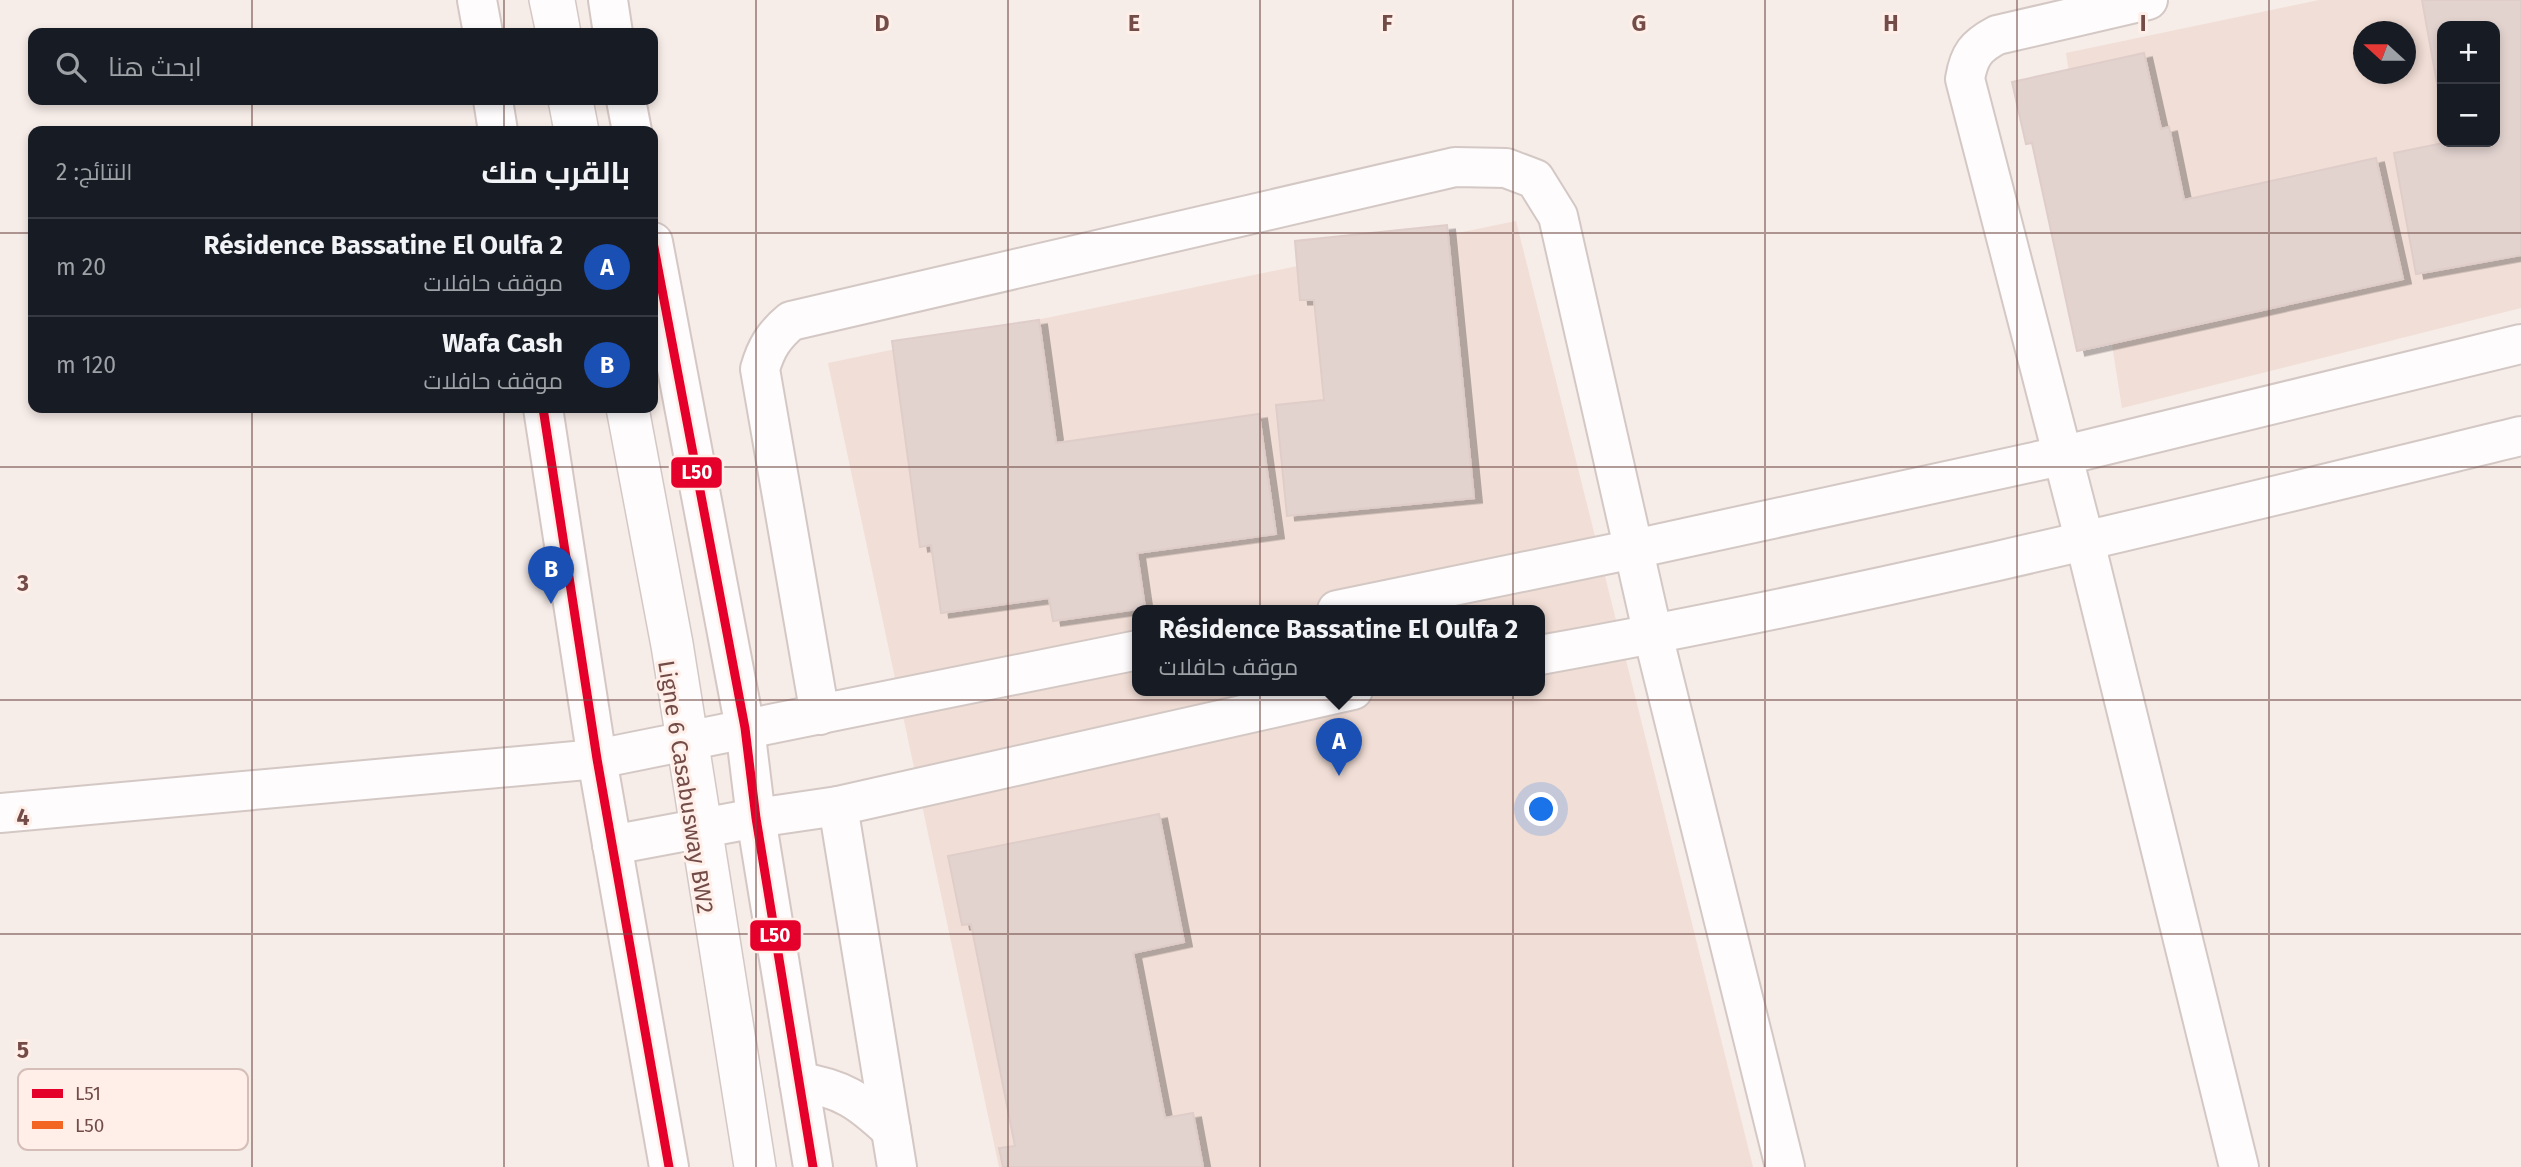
<!DOCTYPE html>
<html lang="ar">
<head>
<meta charset="utf-8">
<style>
  body { margin:0; font-family:"Fira Sans",Cairo,sans-serif; background:#20242c; color:#f1f3f6; direction:rtl }
  .controls { position:absolute; right:21px; top:21px; display:grid; overflow:hidden; border-radius:14px; box-shadow:0 4px 10px #0003 }
  .controls button { width:63px; height:63px; display:grid; place-items:center; padding:0; border:0; border-bottom:2px solid #363941; background:#171b24; color:#f1f3f6; font:35px sans-serif }
  .compass { position:absolute; left:2353px; top:21px; width:63px; height:63px; border-radius:50%; background:#171b24; box-shadow:0 4px 10px #0003; rotate:291deg }
  .you { position:absolute; left:1542px; top:810px; width:24px; height:24px; margin:-18px; border:5px solid #fff; border-radius:50%; background:#1a73e8; box-shadow:0 0 0 10px #1a73e833 }
  .badge { display:grid; place-items:center; width:46px; height:46px; border-radius:50%; background:#1a73e8; color:#fff; font-size:23px; font-weight:700 }
  .pin { position:absolute; translate:-50% -58px; filter:drop-shadow(0 2px 4px #0008) }
  .pin::after { content:''; position:absolute; top:37px; width:24px; height:21px; background:inherit; clip-path:polygon(0 0,100% 0,50% 100%) }
  .popup { position:absolute; left:1132px; top:605px; width:413px; height:91px; box-sizing:border-box; display:grid; place-content:center; border-radius:14px; background:#171b24; filter:drop-shadow(0 2px 5px #0005); font-size:23px; white-space:nowrap; color:#9ea1a6 }
  .popup b { font-size:26px; color:#f1f3f6 }
  .popup::after { content:''; position:absolute; left:50%; top:100%; margin-left:-14px; border:14px solid transparent; border-top-color:#171b24 }
  .list { margin:0; padding:0; list-style:none }
  h2 { display:flex; justify-content:space-between; align-items:center; height:91px; margin:0; padding:0 28px; font-size:30px }
  h2 small { font-size:23px; font-weight:400; color:#9ea1a6 }
  .list li { display:grid; grid-template-columns:46px 1fr auto; gap:21px; align-items:center; box-sizing:border-box; height:98px; padding:0 28px; border-top:2px solid #363941 }
  .list b { display:block; font-size:26px; white-space:nowrap }
  .list p { margin:0; font-size:23px; white-space:nowrap; color:#9ea1a6 }
  .list em { font-size:23px; font-style:normal; color:#9ea1a6 }
  .icon { flex:none; width:38px; height:38px; fill:none; stroke:currentColor; stroke-width:2; stroke-linecap:round; stroke-linejoin:round }
  .map { position:relative; flex:none; width:2521px; height:1167px; overflow:hidden; direction:ltr }
  .search { position:absolute; background:#171b24; box-shadow:0 4px 10px #0003; left:28px; top:28px; width:630px; height:77px; display:flex; align-items:center; gap:18px; box-sizing:border-box; padding:0 24px; border-radius:14px; color:#9ea1a6; font-size:26px }
  .panel { position:absolute; background:#171b24; box-shadow:0 4px 10px #0003; left:28px; top:126px; width:630px; height:287px; border-radius:14px; direction:rtl }
  .map>svg:first-child { display:block }
  .residential { fill:#f1ded6; fill-rule:evenodd }
  .building { fill:#e2d3cf; stroke:#dfcdca; stroke-width:2; filter:url(#shadow) }
  .lines { fill:none; stroke-linecap:round; stroke-linejoin:round }
  .service-casing { stroke:#d4c8c5; stroke-width:26 }
  .minor-casing { stroke:#d4c8c5; stroke-width:42 }
  .secondary-casing { stroke:#d5c7c4; stroke-width:42 }
  .service { stroke:#fefcfc; stroke-width:23 }
  .minor { stroke:#fefcfc; stroke-width:38 }
  .secondary { stroke:#fefcfc; stroke-width:38 }
  .bus-1-casing { stroke:#ffefe8; stroke-width:14 }
  .bus-1 { stroke:#e4002b; stroke-width:9 }
  .grid { fill:none; stroke:#734c48; stroke-width:2; stroke-opacity:0.55 }
  .labels { text-anchor:middle; dominant-baseline:central; stroke-width:6; stroke-linejoin:round; paint-order:stroke }
  .street-label { font-size:23px; fill:#734c48; stroke:#ffefe8 }
  .key { fill:#ffefe8; stroke:#d5beb8; stroke-width:2 }
  .key-label { font-size:19px; fill:#734c48 }
  .grid-label { font-size:23px; text-anchor:middle; font-weight:bold; fill:#734c48; stroke:#ffefe8; stroke-width:6; stroke-linejoin:round; paint-order:stroke }
  .line-badge { stroke:#ffefe8; stroke-width:2.5 }
  .badge-label { font-size:19px; text-anchor:middle; font-weight:bold; fill:#fff }
</style>
</head>
<body>
<div class="map">
<svg width="2521" height="1167" viewBox="0 0 2521 1167">
  <defs>
    <filter id="shadow"><feDropShadow dx="8" dy="4.5" stdDeviation="0" flood-color="#0004"/></filter>
  </defs>
  <rect width="100%" height="100%" fill="#f6ece8"/>
  <!-- residential -->
  <g class="residential">
    <path d="M2319,0H2521V308L2122,408L2066,53ZM2442,26H2495V142H2442ZM2364,32H2406V74H2364Z"/>
    <path d="M1516,221L1753,1167H999L828,363ZM1138,610H1540V690H1138Z"/>
  </g>
  <!-- building -->
  <g class="building">
    <polygon points="2422,0 2521,0 2521,255 2416,274 2394,153 2448,142 2495,142 2495,26 2442,26 2442,111"/>
    <polygon points="2144,53 2161,129 2169,127 2184,200 2376,158 2403,279 2077,351 2032,143 2026,144 2012,82"/>
    <polygon points="1447,225 1474,498 1287,516 1276,405 1324,400 1314,300 1300,300 1295,241"/>
    <polygon points="1039,320 1056,443 1259,414 1276,534 1137,553 1145,608 1053,621 1049,598 941,613 931,545 920,547 892,341"/>
    <polygon points="1159,814 1184,942 1133,953 1165,1118 1193,1113 1203,1167 1003,1167 999,1148 1015,1146 971,924 962,925 948,856"/>
  </g>
  <g class="lines">
    <!-- service casing -->
    <g class="service-casing">
      <g id="service">
        <polyline points="541,0 548,33"/>
        <polyline points="563,0 569,33"/>
        <polyline points="560,100 566,131"/>
        <polyline points="581,100 587,131"/>
        <polyline points="618,408 663,646 746,1167"/>
        <polyline points="637,408 681,643 764,1167"/>
      </g>
    </g>
    <!-- minor casing -->
    <g class="minor-casing">
      <g id="minor">
        <path d="M2148,0L1997,35C1976,46 1969,55 1965,79L2085,542L2239,1167"/>
        <polyline points="1337,610 1634,549 2061,456 2521,344"/>
        <path d="M1540,655C1870,596 2196,515 2521,436"/>
        <path d="M820,715L760,369C766,348 774,335 791,321L1455,167L1506,168L1535,179L1558,216L1653,635L1785,1167"/>
        <polyline points="838,806 897,1167"/>
        <polyline points="0,813 597,759 1138,650"/>
        <polyline points="612,845 756,818 838,806 1353,690"/>
      </g>
    </g>
    <!-- secondary casing -->
    <g class="secondary-casing">
      <g id="secondary">
        <polyline points="477,0 483,33"/>
        <polyline points="608,0 613,33"/>
        <polyline points="493,100 498,131"/>
        <polyline points="626,100 632,131"/>
        <polyline points="653,242 745,728 756,818 813,1167"/>
        <polyline points="543,408 597,759 669,1167"/>
        <path d="M799,1082C842,1088 860,1101 891,1130"/>
      </g>
    </g>
    <!-- service -->
    <use href="#service" class="service"/>
    <!-- minor -->
    <use href="#minor" class="minor"/>
    <!-- secondary -->
    <use href="#secondary" class="secondary"/>
    <!-- bus-1 casing -->
    <g class="bus-1-casing">
      <g id="bus-1">
        <polyline points="653,242 745,728 756,818 813,1167"/>
        <polyline points="543,408 597,759 669,1167"/>
      </g>
    </g>
    <!-- bus-1 -->
    <use href="#bus-1" class="bus-1"/>
  </g>
  <!-- grid -->
  <path class="grid" d="M252,0V33M504,0V33M756,0V1167M1008,0V1167M1260,0V1167M1513,0V1167M1765,0V1167M2017,0V1167M2269,0V1167M252,100V131M504,100V131M0,233H33M653,233H2521M252,408V1167M504,408V1167M0,467H2521M0,700H2521M0,934H2521"/>
  <g class="labels">
    <!-- street labels -->
    <g class="street-label">
      <text transform="translate(686 787) rotate(81)">Ligne 6 Casabusway BW2</text>
    </g>
  </g>
  <!-- legend -->
  <rect x="18" y="1069" width="230" height="81" rx="10" class="key"/>
  <rect x="32" y="1089" width="31" height="9" fill="#e4002b"/>
  <rect x="32" y="1121" width="31" height="8" fill="#f26522"/>
  <g class="key-label">
    <text x="75" y="1100">L51</text>
    <text x="75" y="1132">L50</text>
  </g>
  <g class="grid-label">
    <text x="882" y="31">D</text>
    <text x="1134" y="31">E</text>
    <text x="1387" y="31">F</text>
    <text x="1639" y="31">G</text>
    <text x="1891" y="31">H</text>
    <text x="2143" y="31">I</text>
    <text x="23" y="591">3</text>
    <text x="23" y="825">4</text>
    <text x="23" y="1058">5</text>
  </g>
  <g class="line-badge">
    <rect x="670" y="456" width="53" height="33" rx="7" fill="#e4002b"/>
    <rect x="749" y="919" width="53" height="33" rx="7" fill="#e4002b"/>
  </g>
  <g class="badge-label">
    <text x="697" y="479">L50</text>
    <text x="775" y="942">L50</text>
  </g>
</svg>
<div class="controls">
<button>+</button>
<button>−</button>
</div>
<svg class="compass" viewBox="-18 -18 36 36"><path d="M0-13l5 13h-10z" fill="#e53935"/><path d="M0 13l5-13h-10z" fill="#9ea1a6"/></svg>
<div class="you"></div>
<div class="pin badge" style="left:1339px;top:776px;background:#1a4fb4">A</div>
<div class="popup"><b>Résidence Bassatine El Oulfa 2</b>موقف حافلات</div>
<div class="pin badge" style="left:551px;top:604px;background:#1a4fb4">B</div>
<div class="search"><svg class="icon" aria-label="search" viewBox="0 0 24 24"><circle cx="10" cy="10" r="6"/><path d="M15 15l6 6"/></svg>ابحث هنا</div>
<section class="panel">
<h2>بالقرب منك<small>النتائج: 2</small></h2>
<ul class="list">
<li><span class="badge" style="background:#1a4fb4">A</span><div><b>Résidence Bassatine El Oulfa 2</b><p>موقف حافلات</p></div><em>20 m</em></li>
<li><span class="badge" style="background:#1a4fb4">B</span><div><b>Wafa Cash</b><p>موقف حافلات</p></div><em>120 m</em></li>
</ul>
</section>
</div>
</body>
</html>
